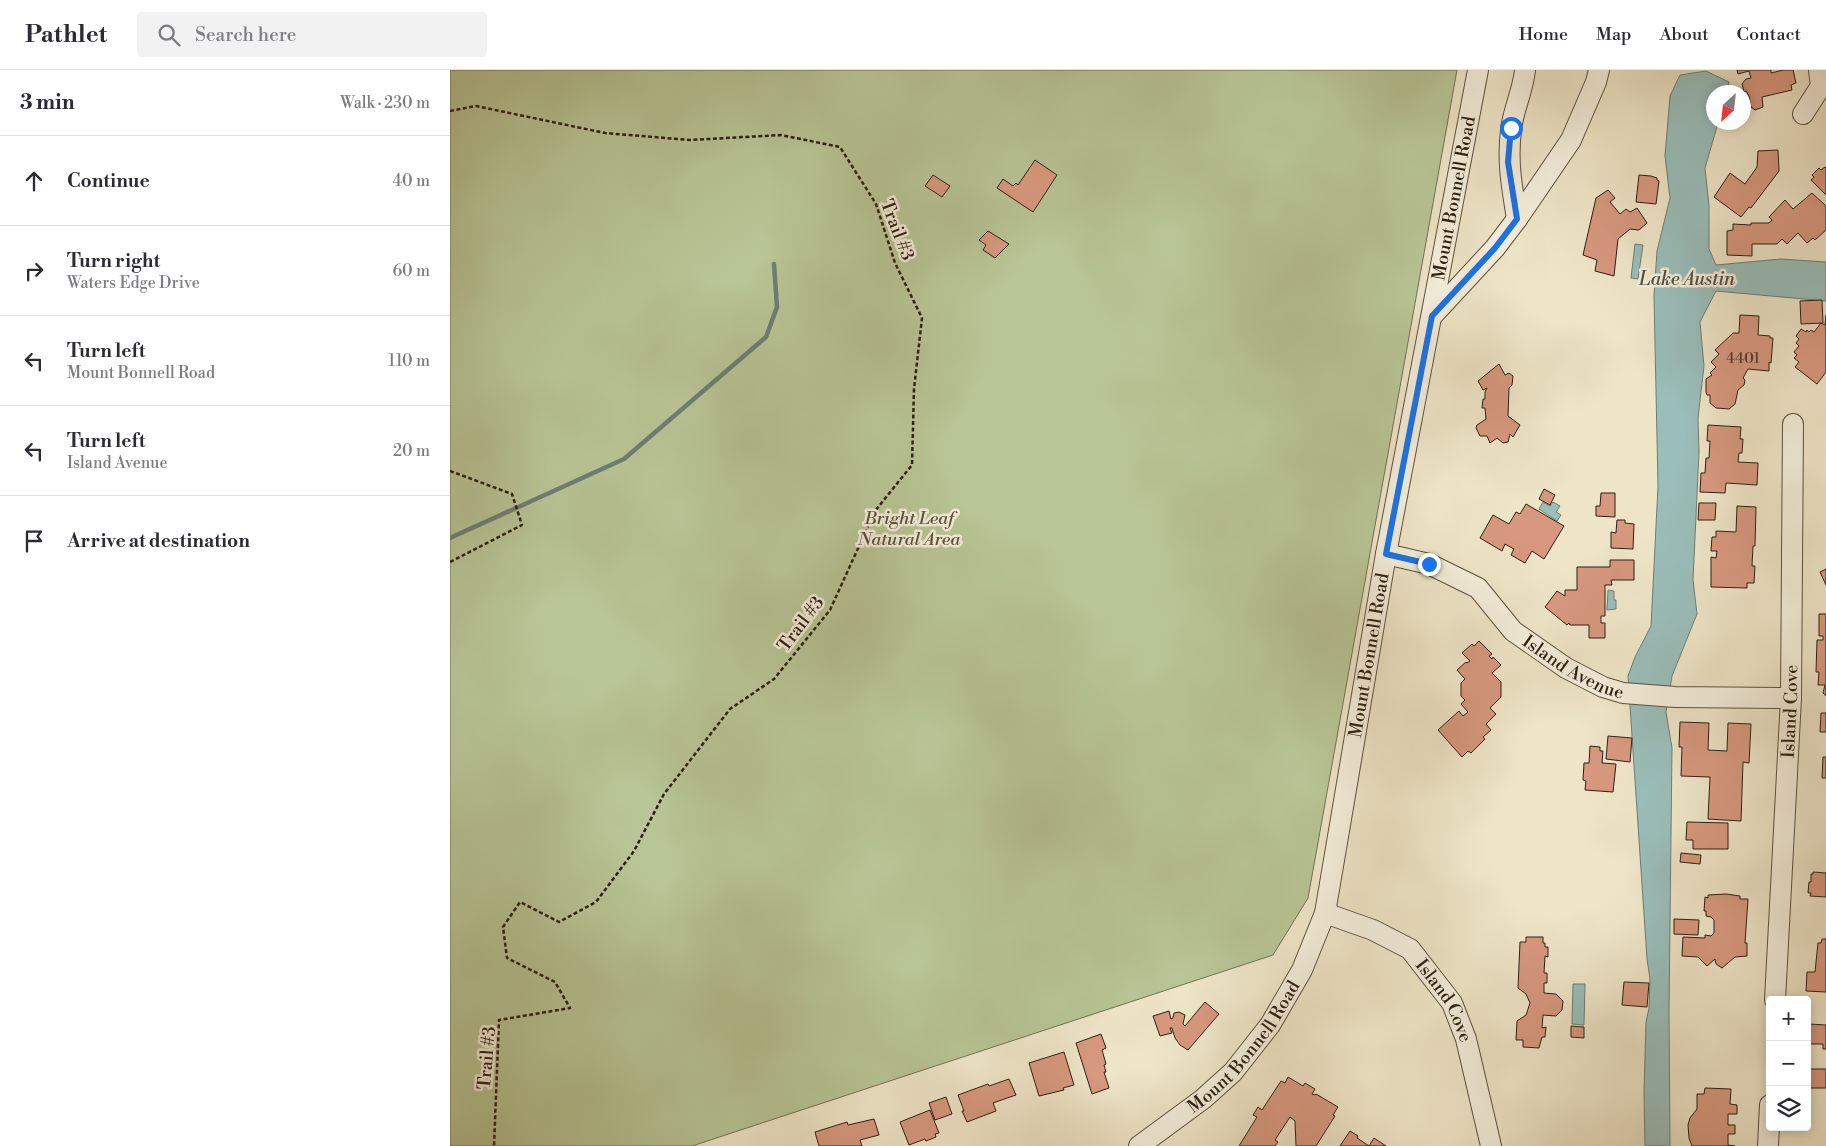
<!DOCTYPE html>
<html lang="en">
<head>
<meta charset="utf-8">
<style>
  body { margin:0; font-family:"Libre Bodoni",serif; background:#f2f2f3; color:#2b2b33 }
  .controls { position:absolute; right:15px; bottom:15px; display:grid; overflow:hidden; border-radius:5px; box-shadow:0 2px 12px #0003 }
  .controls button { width:45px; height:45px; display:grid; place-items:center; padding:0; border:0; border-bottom:1px solid #e1e1e2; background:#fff; color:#2b2b33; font:25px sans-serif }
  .compass { position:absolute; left:1256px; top:15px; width:45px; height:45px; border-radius:50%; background:#fff; box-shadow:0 2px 12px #0003; rotate:207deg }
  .stop { position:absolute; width:15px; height:15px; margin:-11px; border:4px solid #1a73e8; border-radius:50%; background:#fff }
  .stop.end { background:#1a73e8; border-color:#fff; box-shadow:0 1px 5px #0008 }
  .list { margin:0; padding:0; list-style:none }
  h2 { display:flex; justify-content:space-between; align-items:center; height:65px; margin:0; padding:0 20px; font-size:21px }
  h2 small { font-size:16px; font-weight:400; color:#7c7c81 }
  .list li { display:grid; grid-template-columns:32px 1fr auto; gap:15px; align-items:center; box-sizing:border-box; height:90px; padding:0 20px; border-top:1px solid #e1e1e2 }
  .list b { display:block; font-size:19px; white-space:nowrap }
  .list p { margin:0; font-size:16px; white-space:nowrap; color:#7c7c81 }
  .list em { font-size:16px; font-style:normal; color:#7c7c81 }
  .icon { flex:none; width:28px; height:28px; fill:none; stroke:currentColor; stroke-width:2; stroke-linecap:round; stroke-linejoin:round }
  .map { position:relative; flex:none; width:1376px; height:1076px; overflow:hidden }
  header { display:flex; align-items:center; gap:30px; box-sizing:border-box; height:70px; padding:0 25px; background:#fff; border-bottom:1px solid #e1e1e2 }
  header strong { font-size:24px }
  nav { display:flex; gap:28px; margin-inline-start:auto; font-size:18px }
  .search { width:350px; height:45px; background:#f2f2f3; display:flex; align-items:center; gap:12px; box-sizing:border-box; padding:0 18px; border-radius:5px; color:#7c7c81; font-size:19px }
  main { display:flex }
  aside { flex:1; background:#fff }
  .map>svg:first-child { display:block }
  .green { fill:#b8c596; stroke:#727253 }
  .water { fill:#9abeba; stroke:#6e7e76 }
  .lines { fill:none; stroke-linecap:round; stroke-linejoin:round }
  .stream { stroke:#6e7e76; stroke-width:4.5 }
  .building { fill:#d7987f; stroke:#2d1f10 }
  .minor-casing { stroke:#5d503e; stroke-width:22 }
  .path { stroke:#2d1f10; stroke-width:2.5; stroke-dasharray:4 2.5; stroke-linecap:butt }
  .minor { stroke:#f4eedb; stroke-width:20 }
  .route { stroke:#1a73e8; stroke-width:6 }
  .labels { text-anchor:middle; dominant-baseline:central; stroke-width:5; stroke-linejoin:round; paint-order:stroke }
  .number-label { font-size:15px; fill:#583d2c }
  .street-label { font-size:18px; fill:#2d1f10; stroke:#f4eedb }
  .park-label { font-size:18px; font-style:italic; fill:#575138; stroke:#f4eedb }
  .water-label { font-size:19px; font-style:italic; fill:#4e4f43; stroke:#f4eedb }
</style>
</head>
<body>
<header>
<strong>Pathlet</strong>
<div class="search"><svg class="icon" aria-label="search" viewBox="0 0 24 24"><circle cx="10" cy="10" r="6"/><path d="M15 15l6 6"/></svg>Search here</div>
<nav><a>Home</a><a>Map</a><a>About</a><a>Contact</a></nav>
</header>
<main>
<aside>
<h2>3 min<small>Walk · 230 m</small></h2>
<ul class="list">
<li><svg class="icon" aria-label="ahead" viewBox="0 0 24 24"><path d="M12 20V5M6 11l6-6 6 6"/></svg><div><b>Continue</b></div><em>40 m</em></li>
<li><svg class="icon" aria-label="right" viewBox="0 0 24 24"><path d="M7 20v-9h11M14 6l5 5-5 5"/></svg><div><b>Turn right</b><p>Waters Edge Drive</p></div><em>60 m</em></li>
<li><svg class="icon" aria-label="left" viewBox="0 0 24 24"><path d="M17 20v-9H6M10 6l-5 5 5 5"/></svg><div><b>Turn left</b><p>Mount Bonnell Road</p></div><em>110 m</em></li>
<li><svg class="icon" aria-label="left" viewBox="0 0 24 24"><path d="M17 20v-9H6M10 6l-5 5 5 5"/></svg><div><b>Turn left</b><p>Island Avenue</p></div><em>20 m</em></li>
<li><svg class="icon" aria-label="arrive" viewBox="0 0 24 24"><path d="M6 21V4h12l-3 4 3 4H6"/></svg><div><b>Arrive at destination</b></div></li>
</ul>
</aside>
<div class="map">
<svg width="1376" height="1076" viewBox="0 0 1376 1076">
  <rect width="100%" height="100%" fill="#eee5c7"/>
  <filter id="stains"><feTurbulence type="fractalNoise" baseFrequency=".004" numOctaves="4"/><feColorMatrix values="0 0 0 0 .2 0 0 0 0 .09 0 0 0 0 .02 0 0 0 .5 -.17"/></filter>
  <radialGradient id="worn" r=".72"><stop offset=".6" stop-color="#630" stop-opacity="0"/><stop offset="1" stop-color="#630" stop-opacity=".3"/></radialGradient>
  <!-- green -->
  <polygon class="green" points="0,0 1007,0 858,828 823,885 242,1076 0,1076"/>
  <!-- water -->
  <g class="water">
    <polygon points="1256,1 1279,12 1276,22 1264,22 1264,52 1268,53 1255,98 1259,136 1259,179 1266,195 1331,189 1376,192 1376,231 1266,221 1250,252 1254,296 1248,348 1249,382 1243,510 1247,544 1222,606 1216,642 1222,678 1219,941 1220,1076 1195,1076 1194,1023 1196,952 1199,938 1200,909 1197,889 1178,606 1185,587 1201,556 1208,416 1204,226 1207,181 1220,128 1215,86 1220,26 1230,5"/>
    <polygon points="1185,174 1193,175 1188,209 1181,208"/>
    <polygon points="1093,432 1100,436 1103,432 1110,436 1106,442 1111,445 1107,451 1089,439"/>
    <polygon points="1158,520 1164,521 1164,530 1166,530 1166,539 1157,540"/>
    <polygon points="1123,914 1135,914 1134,955 1122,954"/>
  </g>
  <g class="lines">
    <!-- stream -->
    <polyline class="stream" points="0,468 174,389 316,267 327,237 324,194"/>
  </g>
  <!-- building -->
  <g class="building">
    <polygon points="1287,0 1321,0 1321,3 1333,0 1343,0 1346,13 1341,15 1342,20 1312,27 1313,37 1305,40 1301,37 1299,26 1296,21 1294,22 1292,14 1296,9 1301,8 1299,1 1288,4"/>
    <polygon points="1265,52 1281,52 1281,56"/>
    <polygon points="1328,80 1329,101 1301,138 1299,137 1291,147 1264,127 1280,103 1295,114 1307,97 1308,81"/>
    <polygon points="585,90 607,105 583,142 547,118 553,109 563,116 566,113 568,115"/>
    <polygon points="1375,97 1376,98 1376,125 1361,110 1364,107 1362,105 1369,98 1371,100"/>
    <polygon points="483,105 500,116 492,127 475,116"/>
    <polygon points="1189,105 1201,106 1207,108 1207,110 1209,111 1206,134 1186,132"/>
    <polygon points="1158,120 1165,128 1160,132 1170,144 1176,139 1180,142 1187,138 1197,153 1189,160 1180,159 1168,169 1164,206 1145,201 1147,190 1133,185 1146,128"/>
    <polygon points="1362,123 1376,136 1376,160 1365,170 1363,168 1357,173 1348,163 1337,174 1332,169 1327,174 1302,174 1302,186 1277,185 1277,161 1283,160 1283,154 1301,155 1301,153 1319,153 1322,150 1319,147 1335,130 1343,139"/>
    <polygon points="538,161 559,174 545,188 533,180 536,175 529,170"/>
    <polygon points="1372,230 1373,253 1351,254 1350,231"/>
    <polygon points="1290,245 1309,246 1308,265 1320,266 1320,268 1323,268 1321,293 1319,292 1319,301 1298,299 1293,308 1295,310 1294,315 1288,320 1285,334 1279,339 1266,338 1260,333 1260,325 1257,325 1256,322 1256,309 1262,305 1260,303 1266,297 1261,292 1269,284 1265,280 1283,263 1289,263"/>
    <polygon points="1376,245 1376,302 1367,314 1345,297 1349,292 1344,288 1347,285 1344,282 1349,276 1346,273 1349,269 1346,266 1351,259 1356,262 1357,260 1359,262 1361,260 1364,262 1371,253 1375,255"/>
    <polygon points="1049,294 1055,305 1059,303 1063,306 1062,315 1059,318 1058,346 1070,355 1063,367 1060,364 1058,372 1053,373 1047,368 1040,373 1037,366 1030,366 1026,358 1027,355 1036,349 1035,338 1032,338 1033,329 1035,329 1035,322 1037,318 1033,320 1028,311"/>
    <polygon points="1258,355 1291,357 1290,369 1293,369 1292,383 1289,383 1288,392 1308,393 1307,415 1276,413 1275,423 1250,422 1251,403 1255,403 1256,388 1259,388 1260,371 1257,371"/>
    <polygon points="1094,419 1105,425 1100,435 1089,429"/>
    <polygon points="1151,423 1165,423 1165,447 1146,446 1146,436 1150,436"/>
    <polygon points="1249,433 1266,433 1265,450 1248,450"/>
    <polygon points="1076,434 1114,456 1094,489 1082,481 1075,493 1061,485 1064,479 1055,474 1052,481 1030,468 1043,445 1059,454 1066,442 1070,444"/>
    <polygon points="1287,436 1306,437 1305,476 1303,476 1302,496 1305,496 1304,513 1297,513 1297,518 1261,517 1261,487 1266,488 1267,481 1261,481 1262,467 1266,467 1266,461 1286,462"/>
    <polygon points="1167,450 1175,450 1175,453 1184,454 1183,479 1161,478 1161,462 1166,463"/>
    <polygon points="1160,490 1184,490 1184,510 1161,510 1162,515 1155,515 1155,546 1151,546 1151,553 1155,553 1155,568 1139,568 1139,555 1120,555 1119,553 1117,555 1095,537 1107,521 1115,526 1115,520 1127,520 1127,497 1160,497"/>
    <polygon points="1376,499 1376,515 1370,502"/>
    <polygon points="1369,544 1376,544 1376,626 1373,623 1375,615 1368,615 1369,602 1366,602 1367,570 1373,570 1373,566 1369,566"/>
    <polygon points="1029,571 1042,584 1039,586 1042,589 1043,587 1051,595 1042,603 1051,612 1051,627 1040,638 1046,644 1036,654 1041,660 1033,667 1035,669 1021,683 1018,681 1012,687 988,660 1009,641 1013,646 1018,642 1011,634 1015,630 1011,626 1011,613 1015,609 1007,600 1016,592 1017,593 1020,591 1012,583 1022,574 1024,576"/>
    <polygon points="1371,643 1376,643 1376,662 1370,662"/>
    <polygon points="1230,652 1259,653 1258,680 1277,681 1278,653 1301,654 1299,693 1293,692 1291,751 1258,749 1260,707 1231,706 1232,677 1229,677"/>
    <polygon points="1158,666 1182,668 1180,692 1156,689"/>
    <polygon points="1140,676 1150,677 1150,681 1153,681 1152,693 1166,694 1163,722 1135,720 1136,711 1133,710 1134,693 1139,693"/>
    <polygon points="1373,687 1376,687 1376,708 1372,708"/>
    <polygon points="1237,752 1278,753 1278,779 1243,779 1243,770 1236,770"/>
    <polygon points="1231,783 1251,785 1250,794 1230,792"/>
    <polygon points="1363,802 1376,803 1376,827 1360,826 1361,823 1358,823 1359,812 1361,812 1361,804 1363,804"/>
    <polygon points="1276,824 1290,826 1290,829 1298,829 1295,873 1297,873 1297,886 1285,887 1272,898 1266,894 1265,889 1257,896 1248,887 1232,886 1233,867 1255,868 1255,865 1261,866 1264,863 1264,850 1261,847 1256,846 1256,841 1254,841 1255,827 1258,828 1258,825"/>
    <polygon points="1224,849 1249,850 1248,865 1224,864"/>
    <polygon points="1076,867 1093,867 1093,873 1095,873 1095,877 1098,877 1098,887 1095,886 1094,903 1097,903 1097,913 1094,913 1094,923 1106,924 1113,931 1112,940 1106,946 1093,945 1092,958 1096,957 1095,967 1092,967 1089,978 1073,977 1073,970 1066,970 1067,951 1076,945 1080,933 1076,924 1068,918 1070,872 1076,872"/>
    <polygon points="1372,869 1376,869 1376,922 1356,921 1357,902 1365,902 1368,873 1371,873"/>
    <polygon points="1174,912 1199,913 1197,937 1172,935"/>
    <polygon points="755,932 769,944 738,980 730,975 725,968 722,958 720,958 722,963 710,966 703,946 719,941 721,949 723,948 724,943 729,942 735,945 733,954 735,956"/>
    <polygon points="1359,954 1376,955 1376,979 1373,979 1373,974 1359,974 1358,959 1359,959"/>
    <polygon points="1121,956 1134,957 1134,968 1121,967"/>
    <polygon points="651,964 656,978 652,980 656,994 654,995 656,1002 654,1002 659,1018 642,1024 626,973"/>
    <polygon points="614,982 624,1015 613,1018 614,1020 589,1026 579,993"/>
    <rect x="1357" y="999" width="19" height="19"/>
    <polygon points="838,1007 853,1016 855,1013 865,1019 862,1024 865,1025 866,1024 888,1037 883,1045 885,1046 866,1076 846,1076 845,1051 840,1047 825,1070 828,1072 825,1076 789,1076 807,1047 803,1045 808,1037 812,1040 831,1011 835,1013"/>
    <polygon points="559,1009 566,1025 543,1033 546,1041 517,1052 512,1041 514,1041 508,1025 538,1014 539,1016"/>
    <polygon points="1255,1018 1281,1019 1280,1034 1287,1035 1287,1044 1278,1044 1278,1055 1285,1055 1285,1064 1278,1064 1278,1075 1285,1076 1242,1076 1239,1068 1238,1055 1240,1048 1247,1039 1247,1024 1254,1024"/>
    <polygon points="496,1027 502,1044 485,1050 479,1033"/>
    <polygon points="480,1040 489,1063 485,1064 486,1067 476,1071 475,1069 459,1075 450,1052"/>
    <polygon points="424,1049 429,1065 410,1070 412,1076 369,1076 365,1062 397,1052 398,1055"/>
    <polygon points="900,1061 908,1066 907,1068 919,1076 924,1068 936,1076 890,1076"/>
  </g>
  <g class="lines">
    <!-- minor casing -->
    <g class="minor-casing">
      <g id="minor">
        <polyline points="1353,44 1371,16 1369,0"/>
        <path d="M1067,149C1062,117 1057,93 1061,60C1063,40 1073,21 1075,0"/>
        <polyline points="982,246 1045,178 1067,149 1121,70 1146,12 1149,0"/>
        <path id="s1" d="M936,484L979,494L1028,518L1063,561L1116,598L1153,617L1173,623L1225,627L1341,628"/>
        <path id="s2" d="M875,843L923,860L960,879L1002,933L1016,969L1041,1076"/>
        <path id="s3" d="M1325,930L1341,628L1343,354"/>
        <path id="s4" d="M689,1076L753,1029L783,1002L820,955L852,900L875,843L936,484L1028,0"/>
        <polyline points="1318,1076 1320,1035"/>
      </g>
    </g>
    <!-- path -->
    <g class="path">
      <polyline points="0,41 26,36 155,63 240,70 331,65 390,77 426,134 445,193 472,248 464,319 462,395 425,441 380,540 324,609 280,639 214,724 184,781 146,832 109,852 70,832 53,857 57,888 105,912 120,938 49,950 44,1076"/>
      <polyline points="0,401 62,424 72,455 0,492"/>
    </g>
    <!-- minor -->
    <use href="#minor" class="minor"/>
  </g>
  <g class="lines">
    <!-- route -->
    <polyline class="route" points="979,494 936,484 982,246 1045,178 1067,149 1058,92 1061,58"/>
  </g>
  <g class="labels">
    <!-- number labels -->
    <g class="number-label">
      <text x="1293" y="288">4401</text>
    </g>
    <!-- street labels -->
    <g class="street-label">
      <text stroke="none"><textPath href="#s4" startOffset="1031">Mount Bonnell Road</textPath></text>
      <text transform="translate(447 160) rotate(69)">Trail #3</text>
      <text transform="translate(351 554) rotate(-53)">Trail #3</text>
      <text stroke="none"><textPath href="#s4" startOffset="566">Mount Bonnell Road</textPath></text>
      <text stroke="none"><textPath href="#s1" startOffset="225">Island Avenue</textPath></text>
      <text stroke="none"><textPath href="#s3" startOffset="289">Island Cove</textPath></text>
      <text stroke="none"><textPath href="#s2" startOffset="155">Island Cove</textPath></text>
      <text stroke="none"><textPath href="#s4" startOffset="146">Mount Bonnell Road</textPath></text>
      <text transform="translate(37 988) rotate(-85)">Trail #3</text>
    </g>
    <!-- park labels -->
    <g class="park-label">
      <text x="459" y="448">Bright Leaf<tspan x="459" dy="21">Natural Area</tspan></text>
    </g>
    <!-- water labels -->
    <g class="water-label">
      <text x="1237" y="209">Lake Austin</text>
    </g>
  </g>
  <rect width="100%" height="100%" filter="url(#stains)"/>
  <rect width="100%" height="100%" fill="url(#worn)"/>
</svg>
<div class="controls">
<button>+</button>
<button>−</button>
<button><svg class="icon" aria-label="layers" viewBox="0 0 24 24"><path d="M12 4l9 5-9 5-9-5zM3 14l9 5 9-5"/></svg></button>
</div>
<svg class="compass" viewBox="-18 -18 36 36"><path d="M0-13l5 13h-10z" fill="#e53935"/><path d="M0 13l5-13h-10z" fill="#7c7c81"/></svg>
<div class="stop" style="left:1061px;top:58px"></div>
<div class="stop end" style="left:979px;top:494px"></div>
</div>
</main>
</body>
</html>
